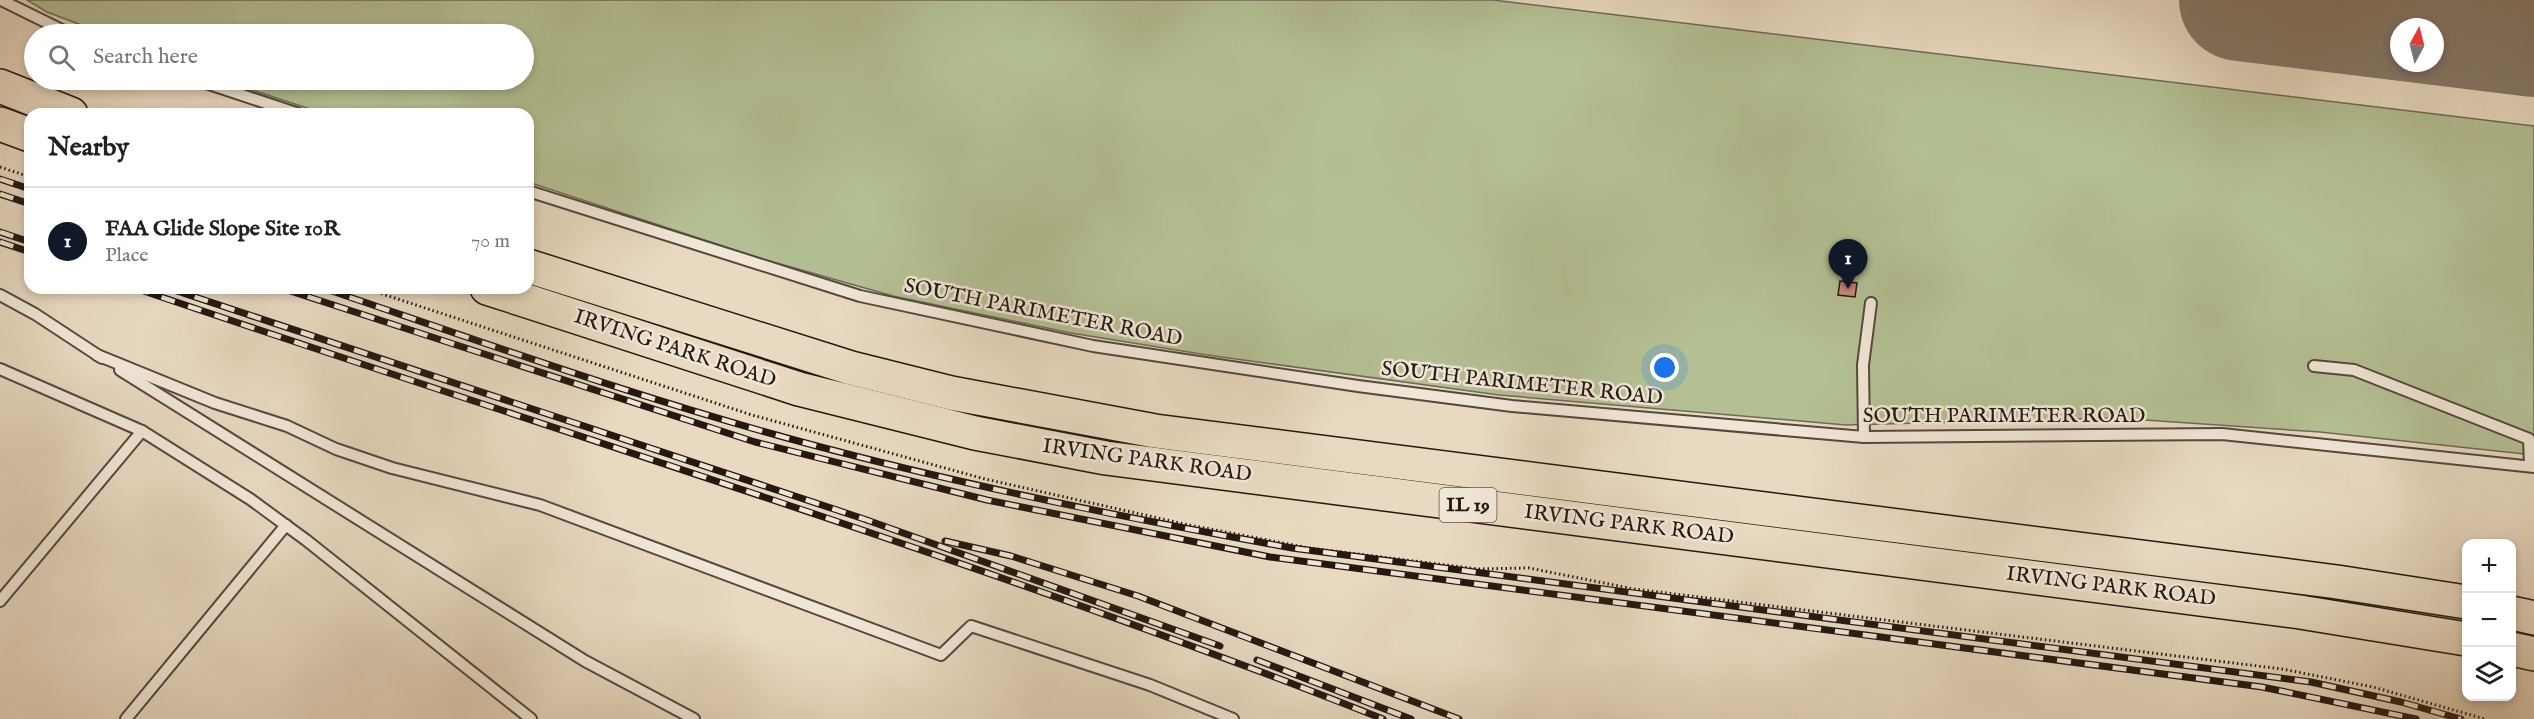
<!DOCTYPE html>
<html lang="en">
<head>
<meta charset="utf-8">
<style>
  body { margin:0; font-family:"IM FELL English",serif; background:#f2f2f2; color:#202124 }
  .controls { position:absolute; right:18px; bottom:18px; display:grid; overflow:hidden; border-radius:12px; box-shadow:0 3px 9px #0003 }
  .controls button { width:54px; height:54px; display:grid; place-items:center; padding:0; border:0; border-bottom:2px solid #e0e0e0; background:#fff; color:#202124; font:30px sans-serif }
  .compass { position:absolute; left:2390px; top:18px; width:54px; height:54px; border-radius:50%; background:#fff; box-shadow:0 3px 9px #0003; rotate:7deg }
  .you { position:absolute; left:1665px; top:368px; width:21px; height:21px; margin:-15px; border:4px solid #fff; border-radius:50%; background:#1a73e8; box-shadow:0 0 0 9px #1a73e833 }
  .badge { display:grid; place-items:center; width:39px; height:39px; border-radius:50%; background:#111827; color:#fff; font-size:20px; font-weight:700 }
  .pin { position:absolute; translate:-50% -50px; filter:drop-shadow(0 2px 3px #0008) }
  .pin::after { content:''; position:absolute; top:32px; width:21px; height:18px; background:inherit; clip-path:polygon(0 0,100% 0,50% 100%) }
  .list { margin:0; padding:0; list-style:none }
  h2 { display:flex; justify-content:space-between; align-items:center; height:78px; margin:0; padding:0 24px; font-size:26px }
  h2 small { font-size:20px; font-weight:400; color:#757577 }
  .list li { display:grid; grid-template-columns:39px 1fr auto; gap:18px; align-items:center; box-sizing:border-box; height:108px; padding:0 24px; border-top:2px solid #e0e0e0 }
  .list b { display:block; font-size:22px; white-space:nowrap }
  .list p { margin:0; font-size:20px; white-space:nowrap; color:#757577 }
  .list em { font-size:20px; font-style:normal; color:#757577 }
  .icon { flex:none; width:33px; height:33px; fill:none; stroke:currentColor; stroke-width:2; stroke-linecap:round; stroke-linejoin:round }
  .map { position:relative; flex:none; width:2534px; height:719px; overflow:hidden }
  .search { position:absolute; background:#fff; box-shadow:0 3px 9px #0003; left:24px; top:24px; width:510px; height:66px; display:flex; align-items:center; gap:15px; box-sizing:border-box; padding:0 21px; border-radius:33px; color:#757577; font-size:22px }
  .panel { position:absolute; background:#fff; box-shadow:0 3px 9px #0003; left:24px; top:108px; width:510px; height:186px; border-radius:18px }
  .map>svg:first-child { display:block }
  .green { fill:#b4c094; stroke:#6c6c53; stroke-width:1.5 }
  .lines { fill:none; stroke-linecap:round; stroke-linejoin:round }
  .taxiway { stroke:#867869; stroke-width:48 }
  .runway { stroke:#867869; stroke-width:122 }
  .building { fill:#cf8a7e; stroke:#231812; stroke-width:1.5 }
  .service-casing { stroke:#54483e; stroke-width:14 }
  .primary-casing { stroke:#231812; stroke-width:36 }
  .path { stroke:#231812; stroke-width:3; stroke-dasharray:1.5 3; stroke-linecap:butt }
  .service { stroke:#f0e6d6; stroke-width:10 }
  .primary { stroke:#e8d9c0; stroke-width:33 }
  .rail-casing { stroke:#231812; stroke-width:7 }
  .rail { stroke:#f0e6d6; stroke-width:4.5; stroke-dasharray:14; stroke-linecap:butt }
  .labels { text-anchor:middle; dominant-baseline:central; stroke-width:5; stroke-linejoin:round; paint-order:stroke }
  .shield { fill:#f0e6d6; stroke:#60564d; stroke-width:1.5 }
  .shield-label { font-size:20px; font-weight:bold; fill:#231812 }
  .street-label { font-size:21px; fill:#231812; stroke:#f0e6d6 }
</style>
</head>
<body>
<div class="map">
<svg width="2534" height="719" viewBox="0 0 2534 719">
  <rect width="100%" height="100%" fill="#e8d9c0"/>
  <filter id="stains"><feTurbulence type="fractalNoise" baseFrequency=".00333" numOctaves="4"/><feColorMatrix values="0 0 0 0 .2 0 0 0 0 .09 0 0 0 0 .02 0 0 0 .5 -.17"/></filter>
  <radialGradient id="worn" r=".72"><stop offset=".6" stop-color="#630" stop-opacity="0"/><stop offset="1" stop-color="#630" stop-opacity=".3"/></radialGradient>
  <!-- green -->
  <g class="green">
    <polygon points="27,0 1493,0 2534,126 2534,455 2320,432 2115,418 1846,425 1499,395 1207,355 1071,333 893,296 759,258 528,182 528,114 325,114 222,80 524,80 524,34 105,34 47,12"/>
    <polygon points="1988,549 2348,596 2466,617 2466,628 1987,561"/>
  </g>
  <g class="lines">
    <!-- taxiway -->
    <polyline class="taxiway" points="2253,0 2278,5"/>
    <!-- runway -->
    <polyline class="runway" points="2240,0 2534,36"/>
  </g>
  <!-- building -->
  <polygon class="building" points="1840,281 1857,283 1855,297 1838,295"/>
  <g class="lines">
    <!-- service casing -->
    <g class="service-casing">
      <g id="service">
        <polyline points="1,0 70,34"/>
        <polyline points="197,80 299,114"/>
        <polyline points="528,191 860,296 1093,346 1358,386 1512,406 1864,437 2222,434 2534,467"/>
        <polyline points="0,295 35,314 102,358"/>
        <polyline points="97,355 215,403 287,426 336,449 392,468 540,505 941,655 971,626 1150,685 1233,719"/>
        <polyline points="2314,366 2354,370 2529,439 2530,466"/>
        <polyline points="0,369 142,431"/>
        <polyline points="120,370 585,661 694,719"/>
        <polyline points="1864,437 1863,365 1871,303"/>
        <polyline points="0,601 142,431 250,499 306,540 531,719"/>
        <polyline points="126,719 286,525"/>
      </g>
    </g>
    <!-- primary casing -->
    <g class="primary-casing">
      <g id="primary">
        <polyline points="0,86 71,114"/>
        <polyline points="0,124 30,135"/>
        <polyline points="528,266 851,368 951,393 1155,431 2337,582 2466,602"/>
        <polyline points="487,288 799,389 975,433 1106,458 2300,612 2466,639"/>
        <polyline points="2512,613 2534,618"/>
        <polyline points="2512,649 2534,654"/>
      </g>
    </g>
    <!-- path -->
    <g class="path">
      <polyline points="0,167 30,177"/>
      <polyline points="364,288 752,415 985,479 1189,525 1309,548 1478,569 1529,568 1634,589 2282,669 2373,687 2485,719"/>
    </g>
    <!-- service -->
    <use href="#service" class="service"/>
    <!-- primary -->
    <use href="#primary" class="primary"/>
    <!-- rail casing -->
    <g class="rail-casing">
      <g id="rail">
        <polyline points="0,179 30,189"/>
        <polyline points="0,194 30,204"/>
        <polyline points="0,232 30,242"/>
        <polyline points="0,242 30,252"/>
        <path d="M135,288C551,430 973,557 1383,719"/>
        <polyline points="168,288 864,519 1220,646"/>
        <polyline points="281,288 755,442 987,500 1270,557 2262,687 2416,719"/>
        <path d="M323,288C485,343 647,401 813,445C971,487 1131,519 1292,548L2311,682L2401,702L2461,719"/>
        <polyline points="945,541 1011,556 1138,596 1459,719"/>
        <polyline points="1257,660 1411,719"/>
      </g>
    </g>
    <!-- rail -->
    <use href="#rail" class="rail"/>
  </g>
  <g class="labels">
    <!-- shield labels -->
    <rect class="shield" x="1439.5" y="488" width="57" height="34" rx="4.5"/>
    <g class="shield-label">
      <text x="1468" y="505">IL 19</text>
    </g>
    <!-- street labels -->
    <g class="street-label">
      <text transform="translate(1043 313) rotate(11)">SOUTH PARIMETER ROAD</text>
      <text transform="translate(675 349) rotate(18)">IRVING PARK ROAD</text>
      <text transform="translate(1522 384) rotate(6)">SOUTH PARIMETER ROAD</text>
      <text x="2004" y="416">SOUTH PARIMETER ROAD</text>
      <text transform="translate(1147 461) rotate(8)">IRVING PARK ROAD</text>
      <text transform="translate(1629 525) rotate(7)">IRVING PARK ROAD</text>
      <text transform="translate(2111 587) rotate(7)">IRVING PARK ROAD</text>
    </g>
  </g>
  <rect width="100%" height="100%" filter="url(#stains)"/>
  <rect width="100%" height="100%" fill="url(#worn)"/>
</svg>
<div class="controls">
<button>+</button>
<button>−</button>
<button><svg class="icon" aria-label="layers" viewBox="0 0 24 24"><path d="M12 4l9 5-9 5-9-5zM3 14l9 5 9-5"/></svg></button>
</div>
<svg class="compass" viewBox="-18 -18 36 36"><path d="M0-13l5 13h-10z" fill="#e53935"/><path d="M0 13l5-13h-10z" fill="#757577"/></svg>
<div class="you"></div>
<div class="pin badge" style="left:1848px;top:289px">1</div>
<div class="search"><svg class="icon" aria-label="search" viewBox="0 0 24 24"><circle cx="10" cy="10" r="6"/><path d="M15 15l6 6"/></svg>Search here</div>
<section class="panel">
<h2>Nearby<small></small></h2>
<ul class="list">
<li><span class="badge">1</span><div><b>FAA Glide Slope Site 10R</b><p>Place</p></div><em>70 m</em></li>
</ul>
</section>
</div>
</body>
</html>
